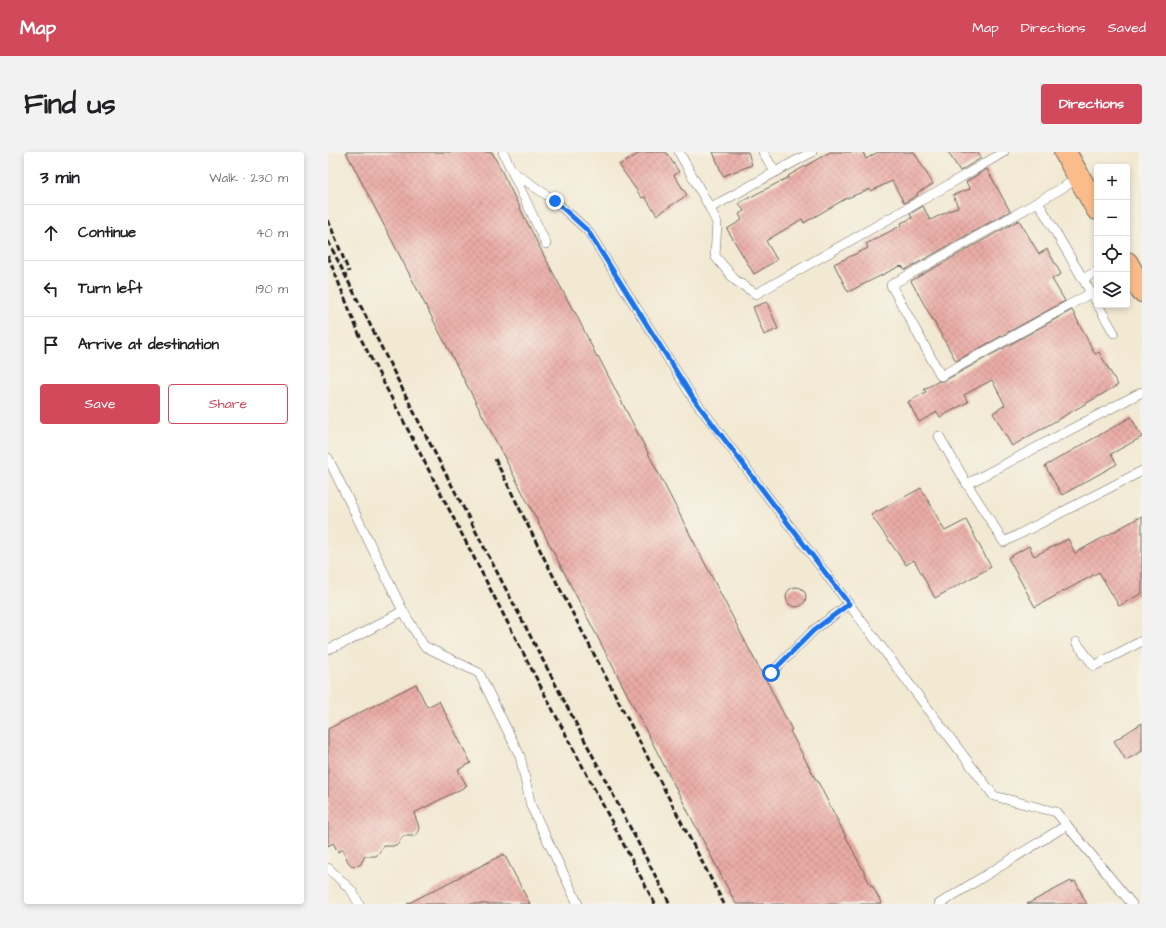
<!DOCTYPE html>
<html lang="en">
<head>
<meta charset="utf-8">
<style>
  body { margin:0; font-family:"Architects Daughter",sans-serif; background:#f2f2f2; color:#202124 }
  .controls { position:absolute; right:12px; top:12px; display:grid; overflow:hidden; border-radius:4px; box-shadow:0 2px 6px #0003 }
  .controls button { width:36px; height:36px; display:grid; place-items:center; padding:0; border:0; border-bottom:1px solid #e0e0e0; background:#fff; color:#202124; font:20px sans-serif }
  .stop { position:absolute; width:12px; height:12px; margin:-9px; border:3px solid #1a73e8; border-radius:50%; background:#fff }
  .stop.end { background:#1a73e8; border-color:#fff; box-shadow:0 1px 4px #0008 }
  .list { margin:0; padding:0; list-style:none }
  h2 { display:flex; justify-content:space-between; align-items:center; height:52px; margin:0; padding:0 16px; font-size:17px }
  h2 small { font-size:13px; font-weight:400; color:#757577 }
  .list li { display:grid; grid-template-columns:26px 1fr auto; gap:12px; align-items:center; box-sizing:border-box; height:56px; padding:0 16px; border-top:1px solid #e0e0e0 }
  .list b { display:block; font-size:15px; white-space:nowrap }
  .list em { font-size:13px; font-style:normal; color:#757577 }
  .actions { display:flex; gap:8px; padding:12px 16px }
  .actions a { flex:1; padding:9px 0; border:1px solid #d1495b; border-radius:4px; text-align:center; font-size:14px; color:#d1495b }
  .actions .main { background:#d1495b; color:#fff }
  .icon { flex:none; width:22px; height:22px; fill:none; stroke:currentColor; stroke-width:2; stroke-linecap:round; stroke-linejoin:round }
  .map { position:relative; flex:none; width:814px; height:752px; overflow:hidden; border-radius:4px }
  header { display:flex; align-items:center; gap:24px; box-sizing:border-box; height:56px; padding:0 20px; background:#d1495b; color:#fff }
  header strong { font-size:19px }
  nav { display:flex; gap:22px; margin-inline-start:auto; font-size:14px }
  .intro { display:flex; align-items:center; justify-content:space-between; box-sizing:border-box; height:96px; padding:0 24px }
  h1 { margin:0; font-size:28px }
  .button { padding:10px 18px; border-radius:4px; background:#d1495b; color:#fff; font-size:14px; font-weight:700 }
  main { display:flex; gap:24px; padding:0 24px }
  aside { flex:1; background:#fff; border-radius:4px; box-shadow:0 2px 6px #0003 }
  .map>svg:first-child { display:block }
  .building { fill:url(#building-cross-hatch) }
  .lines { fill:none; stroke-linecap:round; stroke-linejoin:round }
  .lane-casing { stroke:#67645c; stroke-width:10 }
  .primary-casing { stroke:#67645c; stroke-width:24 }
  .lane { stroke:#fff; stroke-width:9 }
  .primary { stroke:#f9bc8a; stroke-width:22 }
  .rail { stroke:#1c1c1c; stroke-width:3; stroke-dasharray:6 3; stroke-linecap:butt }
  .route { stroke:#1a73e8; stroke-width:5 }
</style>
</head>
<body>
<header>
<strong>Map</strong>
<nav><a>Map</a><a>Directions</a><a>Saved</a></nav>
</header>
<div class="intro"><h1>Find us</h1><a class="button">Directions</a></div>
<main>
<aside>
<h2>3 min<small>Walk · 230 m</small></h2>
<ul class="list">
<li><svg class="icon" aria-label="ahead" viewBox="0 0 24 24"><path d="M12 20V5M6 11l6-6 6 6"/></svg><div><b>Continue</b></div><em>40 m</em></li>
<li><svg class="icon" aria-label="left" viewBox="0 0 24 24"><path d="M17 20v-9H6M10 6l-5 5 5 5"/></svg><div><b>Turn left</b></div><em>190 m</em></li>
<li><svg class="icon" aria-label="arrive" viewBox="0 0 24 24"><path d="M6 21V4h12l-3 4 3 4H6"/></svg><div><b>Arrive at destination</b></div></li>
</ul>
<div class="actions"><a class="main">Save</a><a>Share</a></div>
</aside>
<div class="map">
<svg width="814" height="752" viewBox="0 0 814 752">
  <defs>
    <pattern id="building-cross-hatch" width="8" height="8" patternUnits="userSpaceOnUse"><rect width="8" height="8" fill="#eaaba5"/><path d="M0 0l8 8M0 8l8-8" fill="none" stroke="#c8938d"/></pattern>
  </defs>
  <rect width="100%" height="100%" fill="#f7f3e8"/>
  <filter id="ink" filterUnits="userSpaceOnUse"><feTurbulence type="fractalNoise" baseFrequency=".025" numOctaves="2"/><feDisplacementMap in="SourceGraphic" scale="8" xChannelSelector="R" yChannelSelector="G"/><feConvolveMatrix kernelMatrix="1 2 1 2 8 2 1 2 1" color-interpolation-filters="sRGB"/></filter>
  <filter id="wash" filterUnits="userSpaceOnUse"><feTurbulence type="fractalNoise" baseFrequency=".012" numOctaves="4" result="noise"/><feDisplacementMap in="SourceGraphic" scale="16" xChannelSelector="R" yChannelSelector="G"/><feGaussianBlur stdDeviation="0.9" result="paint"/><feColorMatrix in="noise" values="0 0 0 0 0 0 0 0 0 0 0 0 0 0 0 0 0 1.4 0 .05"/><feComposite in="paint" operator="in"/></filter>
  <g filter="url(#wash)">
    <rect width="100%" height="100%" fill="#f2e9d3"/>
    <g id="blocks">
      <!-- building -->
      <g class="building">
        <polygon points="18,0 164,0 214,100 246,160 247,160 269,205 270,204 434,522 435,522 464,578 462,579 488,628 489,628 543,734 544,733 554,752 408,752"/>
        <polygon points="314,0 338,0 351,20 346,23 359,43 329,63 317,45 314,46 291,13"/>
        <polygon points="385,0 420,0 424,13 395,24"/>
        <polygon points="502,0 535,0 538,7 550,0 586,0 605,32 589,41 590,43 576,51 564,29 543,39 542,37 517,47 476,71 474,67 438,89 449,108 426,122 399,77 414,68 411,62 416,59 411,51 461,25 460,24"/>
        <polygon points="620,0 650,0 653,6 632,19"/>
        <polygon points="659,17 682,59 577,118 574,114 573,115 572,114 520,140 506,112 540,96 538,92 574,73 573,71 584,66 582,62 595,54 602,68 630,55 625,43 642,37 638,30"/>
        <polygon points="691,68 711,102 719,97 733,122 724,127 737,149 628,209 583,129"/>
        <polygon points="439,150 450,177 436,183 425,155"/>
        <polygon points="744,158 767,202 771,200 790,233 684,294 665,261 677,253 664,228 636,243 640,250 612,265 609,260 591,270 580,250 598,240 596,237 611,229 616,229"/>
        <polygon points="803,265 814,285 783,302 789,312 734,343 717,314"/>
        <polygon points="593,336 617,379 638,368 663,415 607,446 586,408 578,413 543,363"/>
        <polygon points="814,364 814,441 791,454 771,420 707,455 680,406 701,394 706,404 740,387 747,401"/>
        <circle cx="468" cy="445" r="10"/>
        <polygon points="88,532 99,555 111,549 143,611 130,618 139,634 86,661 91,675 90,681 86,684 75,684 70,692 65,694 56,694 50,702 48,704 37,704 32,713 24,714 20,710 15,697 10,700 5,691 0,694 0,577"/>
        <polygon points="814,571 814,599 798,608 786,589"/>
        <polygon points="176,702 202,752 79,752"/>
        <polygon points="743,729 744,731 747,729 759,752 699,752"/>
      </g>
    </g>
  </g>
  <g filter="url(#ink)">
    <use href="#blocks" fill-opacity="0" stroke="#67645c" stroke-width="1"/>
    <g class="lines">
      <!-- lane casing -->
      <g class="lane-casing">
        <g id="lane">
          <polyline points="175,0 218,92"/>
          <polyline points="351,0 382,56 389,71 387,104 407,128 428,142 610,39 676,0"/>
          <polyline points="435,0 447,20"/>
          <polyline points="184,19 227,49 260,79 365,246 666,644 728,660 804,752"/>
          <polyline points="751,26 710,50 769,151"/>
          <polyline points="710,50 563,133 613,224 763,141"/>
          <polyline points="382,56 484,0"/>
          <polyline points="755,127 769,119"/>
          <polyline points="770,153 786,181"/>
          <polyline points="814,240 639,332 676,390 814,319"/>
          <polyline points="611,284 639,332"/>
          <polyline points="0,306 75,459 96,494 151,521 192,604 203,654 250,752"/>
          <polyline points="748,490 766,514 814,489"/>
          <polyline points="0,497 22,488 75,459"/>
          <polyline points="443,521 486,478 521,452"/>
          <polyline points="0,716 24,739 31,752"/>
          <polyline points="611,752 739,673"/>
        </g>
      </g>
      <!-- primary casing -->
      <g class="primary-casing">
        <g id="primary">
          <polyline points="737,0 769,57"/>
          <polyline points="799,111 814,139"/>
        </g>
      </g>
      <!-- lane -->
      <use href="#lane" class="lane"/>
      <!-- primary -->
      <use href="#primary" class="primary"/>
      <!-- rail -->
      <g class="rail">
        <polyline points="0,68 21,120"/>
        <polyline points="0,89 96,280 342,752"/>
        <polyline points="0,104 33,187 217,543 327,752"/>
        <polyline points="167,307 218,410 396,752"/>
      </g>
    </g>
  </g>
  <g class="lines" filter="url(#ink)">
    <!-- route -->
    <polyline class="route" points="227,49 260,79 365,246 521,452 486,478 443,521"/>
  </g>
</svg>
<div class="controls">
<button>+</button>
<button>−</button>
<button><svg class="icon" aria-label="locate" viewBox="0 0 24 24"><circle cx="12" cy="12" r="6"/><path d="M12 2v4M12 18v4M2 12h4M18 12h4"/></svg></button>
<button><svg class="icon" aria-label="layers" viewBox="0 0 24 24"><path d="M12 4l9 5-9 5-9-5zM3 14l9 5 9-5"/></svg></button>
</div>
<div class="stop" style="left:443px;top:521px"></div>
<div class="stop end" style="left:227px;top:49px"></div>
</div>
</main>
</body>
</html>
